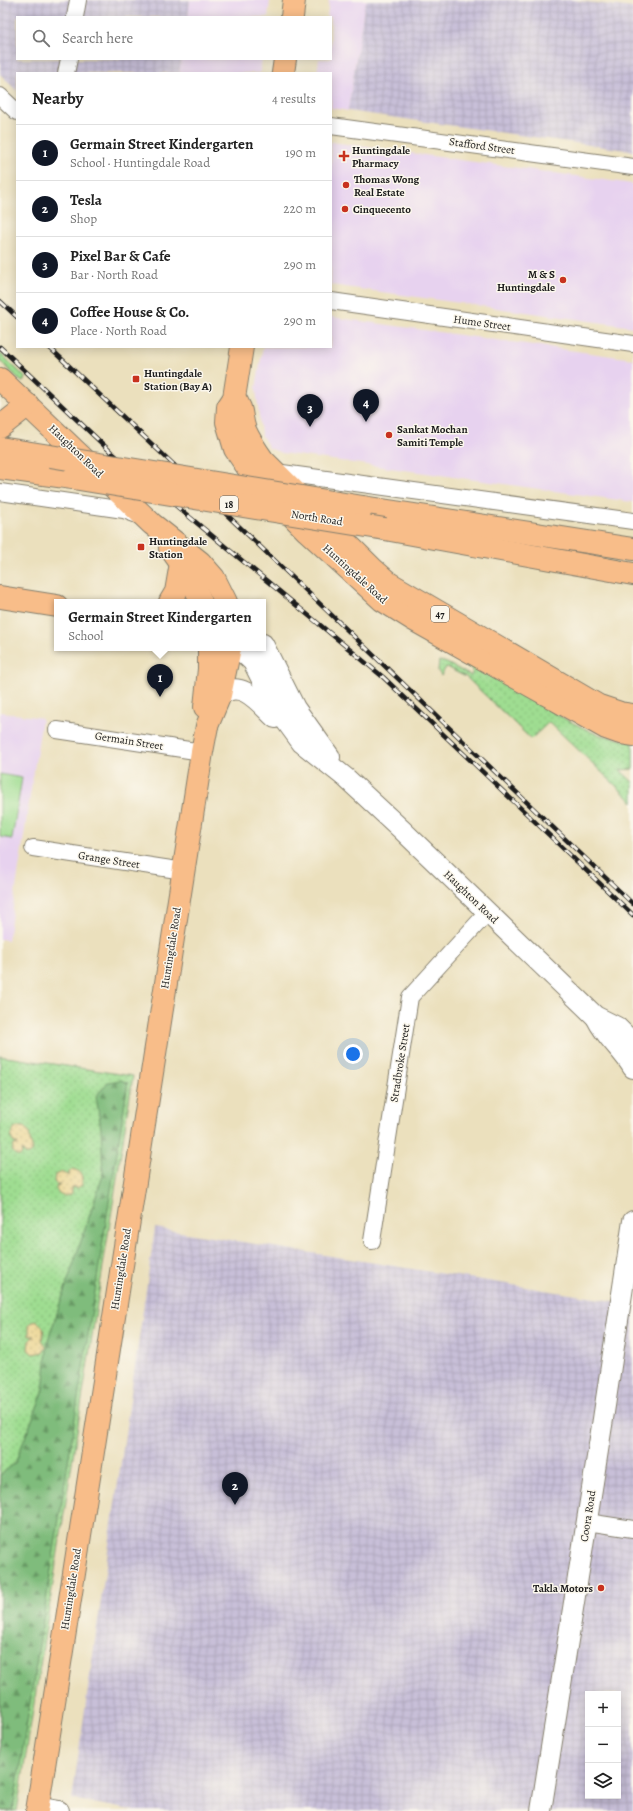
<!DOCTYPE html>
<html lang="en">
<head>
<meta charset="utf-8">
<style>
  body { margin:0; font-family:Alegreya,serif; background:#f2f2f2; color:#222 }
  .controls { position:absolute; right:12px; bottom:12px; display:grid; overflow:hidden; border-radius:0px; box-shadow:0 2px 10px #0003 }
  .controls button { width:36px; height:36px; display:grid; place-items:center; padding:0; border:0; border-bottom:1px solid #e0e0e0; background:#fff; color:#222; font:20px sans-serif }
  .you { position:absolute; left:353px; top:1054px; width:14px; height:14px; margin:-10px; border:3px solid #fff; border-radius:50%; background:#1a73e8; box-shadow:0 0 0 6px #1a73e833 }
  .badge { display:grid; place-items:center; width:26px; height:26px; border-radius:50%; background:#111827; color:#fff; font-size:13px; font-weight:700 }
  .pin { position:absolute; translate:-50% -33px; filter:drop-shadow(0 1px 2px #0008) }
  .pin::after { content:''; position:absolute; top:21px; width:14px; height:12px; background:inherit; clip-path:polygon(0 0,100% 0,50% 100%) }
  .popup { position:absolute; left:54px; top:599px; width:212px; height:52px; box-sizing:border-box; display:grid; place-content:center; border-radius:0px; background:#fff; filter:drop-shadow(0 1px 3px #0005); font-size:13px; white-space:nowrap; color:#767676 }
  .popup b { font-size:15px; color:#222 }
  .popup::after { content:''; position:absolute; left:50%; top:100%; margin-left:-8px; border:8px solid transparent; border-top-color:#fff }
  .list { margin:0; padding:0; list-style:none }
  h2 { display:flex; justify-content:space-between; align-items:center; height:52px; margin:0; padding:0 16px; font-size:17px }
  h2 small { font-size:13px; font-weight:400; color:#767676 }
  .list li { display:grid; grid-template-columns:26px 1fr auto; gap:12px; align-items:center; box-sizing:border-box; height:56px; padding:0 16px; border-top:1px solid #e0e0e0 }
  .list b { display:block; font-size:15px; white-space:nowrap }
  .list p { margin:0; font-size:13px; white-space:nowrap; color:#767676 }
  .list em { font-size:13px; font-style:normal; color:#767676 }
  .icon { flex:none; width:22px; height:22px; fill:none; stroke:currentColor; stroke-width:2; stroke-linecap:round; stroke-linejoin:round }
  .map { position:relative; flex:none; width:633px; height:1811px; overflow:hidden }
  .search { position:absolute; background:#fff; box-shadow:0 2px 10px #0003; left:16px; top:16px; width:316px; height:44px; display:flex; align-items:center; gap:10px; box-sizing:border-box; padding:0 14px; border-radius:0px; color:#767676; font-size:15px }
  .panel { position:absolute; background:#fff; box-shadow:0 2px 10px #0003; left:16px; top:72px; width:316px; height:276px; border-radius:0px }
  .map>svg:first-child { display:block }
  .built { fill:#e7d2ef }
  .industrial { fill:url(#industrial-grid); fill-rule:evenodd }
  .grass { fill:url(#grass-dots); stroke:#5e7c56 }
  .forest { fill:url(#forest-firs); stroke:#4e6c4c }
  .sand { fill:url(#sand-dots); stroke:#857b5d }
  .park { fill:#9fdd91; stroke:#5e7c56 }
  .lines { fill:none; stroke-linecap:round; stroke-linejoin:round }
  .minor-casing { stroke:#847e6c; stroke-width:18 }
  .tertiary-casing { stroke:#847e6c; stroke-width:22 }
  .primary-casing { stroke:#847e6c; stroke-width:24 }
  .trunk-casing { stroke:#847e6c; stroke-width:24 }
  .minor { stroke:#fff; stroke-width:16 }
  .tertiary { stroke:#fff; stroke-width:20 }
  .primary { stroke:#f8bd89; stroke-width:22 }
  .trunk { stroke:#f8bd89; stroke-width:22 }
  .rail-casing { stroke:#1c1c1c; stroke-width:4.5 }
  .rail { stroke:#fbf7ec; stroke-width:3; stroke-dasharray:9; stroke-linecap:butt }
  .trunk-bridge-casing { stroke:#847e6c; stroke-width:24; stroke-linecap:butt }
  .trunk-bridge { stroke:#f8bd89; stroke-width:22 }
  .poi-dot { fill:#c8321e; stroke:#fbf7ec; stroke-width:1.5 }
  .labels { text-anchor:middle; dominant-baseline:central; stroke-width:3; stroke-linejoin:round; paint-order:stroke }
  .shield { fill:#fbf7ec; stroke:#5f5e5a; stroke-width:1 }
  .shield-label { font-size:10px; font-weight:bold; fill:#1c1c1c }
  .street-label { font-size:11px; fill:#1c1c1c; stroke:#fbf7ec }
  .poi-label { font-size:11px; font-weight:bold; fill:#1c1c1c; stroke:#fbf7ec; text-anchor:start }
</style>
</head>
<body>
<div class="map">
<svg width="633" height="1811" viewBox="0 0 633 1811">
  <defs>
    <pattern id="industrial-grid" width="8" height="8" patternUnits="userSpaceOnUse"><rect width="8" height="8" fill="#c8bfd8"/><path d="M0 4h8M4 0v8" fill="none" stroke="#aba4b9"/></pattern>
    <pattern id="grass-dots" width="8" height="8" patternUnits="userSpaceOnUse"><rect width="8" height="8" fill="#9fdd91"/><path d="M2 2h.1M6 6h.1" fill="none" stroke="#88bd7c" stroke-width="1.8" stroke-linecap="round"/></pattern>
    <pattern id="forest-firs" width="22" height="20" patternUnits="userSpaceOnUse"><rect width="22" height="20" fill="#7fbc7b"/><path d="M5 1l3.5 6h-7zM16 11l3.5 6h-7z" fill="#679864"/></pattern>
    <pattern id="sand-dots" width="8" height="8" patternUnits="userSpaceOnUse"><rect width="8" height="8" fill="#eeda9e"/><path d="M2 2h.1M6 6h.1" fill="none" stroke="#ccba88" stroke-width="1.8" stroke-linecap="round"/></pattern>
  </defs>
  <rect width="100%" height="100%" fill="#fbf7ec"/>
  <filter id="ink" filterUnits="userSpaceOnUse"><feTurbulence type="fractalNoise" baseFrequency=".025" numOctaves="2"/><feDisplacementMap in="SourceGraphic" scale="8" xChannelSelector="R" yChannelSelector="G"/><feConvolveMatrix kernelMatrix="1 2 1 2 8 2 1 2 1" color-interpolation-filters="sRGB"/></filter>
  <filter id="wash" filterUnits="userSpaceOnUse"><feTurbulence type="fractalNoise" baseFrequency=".012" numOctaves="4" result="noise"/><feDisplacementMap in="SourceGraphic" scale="16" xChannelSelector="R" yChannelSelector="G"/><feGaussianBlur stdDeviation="0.9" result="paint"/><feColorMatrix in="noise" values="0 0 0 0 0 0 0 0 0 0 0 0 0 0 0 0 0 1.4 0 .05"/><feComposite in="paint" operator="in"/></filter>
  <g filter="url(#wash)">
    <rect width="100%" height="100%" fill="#ebe0bd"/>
    <!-- built -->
    <g class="built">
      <polygon points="190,0 270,0 268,17 188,17"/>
      <polygon points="329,0 367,0 364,8 348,111 331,108 331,73 317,73 319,59 331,59 331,17 327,17"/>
      <polygon points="181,59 262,59 260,73 179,73"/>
      <polygon points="331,142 633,184 633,327 331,285"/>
      <polygon points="331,317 633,359 633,502 282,453 269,448 261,434 256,388 263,347 331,347"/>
      <polygon points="0,712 42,718 8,940 0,939"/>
    </g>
    <!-- industrial -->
    <g class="industrial">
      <polygon points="0,0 190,0 188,17 17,17 17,59 181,59 179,73 17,73 17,91 0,74"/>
      <polygon points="367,0 573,0 633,8 633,151 348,111 364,8"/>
      <path d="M155,1228L633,1304V1811H136L72,1799ZM588,1694H618V1796H588Z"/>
    </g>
    <!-- grass -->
    <g class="grass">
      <polygon points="0,353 25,377 24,381 22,382 0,361"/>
      <polygon points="439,661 447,663 471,676 473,670 464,664 467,661 565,719 596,734 633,742 633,769 620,770 633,782 633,802 549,722 531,739 466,677 446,667 441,676 438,671"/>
      <polygon points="0,1056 133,1076 17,1811 0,1811"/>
    </g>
    <!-- forest -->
    <polygon class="forest" points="121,1080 128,1083 13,1811 0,1811 0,1475 15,1463 43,1392 48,1340 103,1175 101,1129 96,1096 108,1082"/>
    <!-- sand -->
    <g class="sand">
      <path d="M17,1127H25C30,1132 29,1134 30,1139C30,1144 33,1146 32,1152L29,1154H25L23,1150L21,1156H16L12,1150L14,1145L18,1144L13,1142L11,1137L14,1128Z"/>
      <path d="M73,1169L80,1172L82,1177V1185L77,1188L72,1187V1193C64,1199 56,1195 56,1186L61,1184H56L54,1181L55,1175L61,1172L69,1176V1172Z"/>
      <path d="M35,1321C46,1326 44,1330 42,1340L46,1346L43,1352L33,1354L28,1350L29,1341L34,1336H29V1324Z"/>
    </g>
    <!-- park -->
    <polygon class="park" points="0,774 22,778 12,839 0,837"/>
  </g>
  <g filter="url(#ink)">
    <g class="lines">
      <!-- minor casing -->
      <g class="minor-casing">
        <g id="minor">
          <polyline points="75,17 78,0"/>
          <polyline points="66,73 69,59"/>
          <polyline points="0,96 17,112"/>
          <polyline points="331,126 633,167"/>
          <polyline points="331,301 633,344"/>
          <polyline points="275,472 633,521"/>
          <polyline points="0,492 124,510 140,516"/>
          <polyline points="57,730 202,752"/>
          <polyline points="33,848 184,871"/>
          <polyline points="372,1241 410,997 487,913"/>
          <polyline points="587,1522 633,1529"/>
        </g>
      </g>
      <!-- tertiary casing -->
      <g class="tertiary-casing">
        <g id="tertiary">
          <polyline points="263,644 295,708 330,757"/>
          <polyline points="238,648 253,662 275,706 302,743 346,778 401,829 595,1016 617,1027 633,1043"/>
          <path d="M220,695C242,678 260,704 275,718"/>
          <path d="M597,1019C606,1038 623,1050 633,1068"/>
          <polyline points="37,1807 59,1811"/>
          <polyline points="541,1811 603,1419 633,1221"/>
        </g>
      </g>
      <!-- primary casing -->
      <g class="primary-casing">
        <g id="primary">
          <polyline points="292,17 294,0"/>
          <polyline points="283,73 285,59"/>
          <polyline points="242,347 234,398 228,407 227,422 235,449 254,477 307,531 382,600 414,620 606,728 620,733 633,735"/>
          <polyline points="0,379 152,524 200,562 214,578 226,602"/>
          <path d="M234,398C244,410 240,416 245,430C250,441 256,450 263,460L373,569L389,583L599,706L620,713L633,715"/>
          <polyline points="0,427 28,405"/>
          <polyline points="170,548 192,579 201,602"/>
          <polyline points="0,597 57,606"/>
          <polyline points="170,602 176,592 181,563"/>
          <polyline points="205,707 209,669 209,648"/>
          <polyline points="37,1811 202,752 207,726 220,695 230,648"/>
        </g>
      </g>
      <!-- trunk casing -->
      <g class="trunk-casing">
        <g id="trunk">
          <polyline points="0,448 50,456"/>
          <polyline points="0,468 73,478"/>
          <polyline points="363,507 633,549"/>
          <polyline points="385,529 633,574"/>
        </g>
      </g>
      <!-- minor -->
      <use href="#minor" class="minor"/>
      <!-- tertiary -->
      <use href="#tertiary" class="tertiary"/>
      <!-- primary -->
      <use href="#primary" class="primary"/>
      <!-- trunk -->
      <use href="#trunk" class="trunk"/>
      <!-- rail casing -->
      <g class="rail-casing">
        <g id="rail">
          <polyline points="0,301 17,317"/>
          <polyline points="0,347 111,452 383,677 633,915"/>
          <polyline points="49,347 245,532 633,904"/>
        </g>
      </g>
      <!-- rail -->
      <use href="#rail" class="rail"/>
      <!-- trunk-bridge casing -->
      <g class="trunk-bridge-casing">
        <g id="trunk-bridge">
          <polyline points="50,456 363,507"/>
          <polyline points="73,478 385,529"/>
        </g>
      </g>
      <!-- trunk-bridge -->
      <use href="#trunk-bridge" class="trunk-bridge"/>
    </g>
  </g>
  <!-- markers -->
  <g class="poi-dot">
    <path d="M342 150h4v4h4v4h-4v4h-4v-4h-4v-4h4z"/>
    <circle cx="346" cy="185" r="4"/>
    <circle cx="345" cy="209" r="4"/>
    <circle cx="563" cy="280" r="4"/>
    <rect x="132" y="375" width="8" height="8" rx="2"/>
    <circle cx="389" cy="435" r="4"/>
    <rect x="137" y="543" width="8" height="8" rx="2"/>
    <circle cx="601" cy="1588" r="4"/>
  </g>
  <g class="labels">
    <!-- shield labels -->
    <g class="shield">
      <rect x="220" y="496" width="18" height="16" rx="3"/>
      <rect x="431" y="606" width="18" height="16" rx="3"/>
    </g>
    <g class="shield-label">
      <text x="229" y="504">18</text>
      <text x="440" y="614">47</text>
    </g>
    <!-- street labels -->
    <g class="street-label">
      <text transform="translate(482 146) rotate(8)">Stafford Street</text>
      <text transform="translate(482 323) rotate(8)">Hume Street</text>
      <text transform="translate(76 451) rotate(44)">Haughton Road</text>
      <text transform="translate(317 518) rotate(9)">North Road</text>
      <text transform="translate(355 574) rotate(42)">Huntingdale Road</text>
      <text transform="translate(129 741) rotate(9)">Germain Street</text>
      <text transform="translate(109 860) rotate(9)">Grange Street</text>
      <text transform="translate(471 897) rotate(44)">Haughton Road</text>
      <text transform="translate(171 948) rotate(-81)">Huntingdale Road</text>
      <text transform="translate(400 1063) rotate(-81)">Stradbroke Street</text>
      <text transform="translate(121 1269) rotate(-81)">Huntingdale Road</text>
      <text transform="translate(588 1516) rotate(-81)">Coora Road</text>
      <text transform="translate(71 1589) rotate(-81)">Huntingdale Road</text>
    </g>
    <!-- poi labels -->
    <g class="poi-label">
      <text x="352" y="150">Huntingdale<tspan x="352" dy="13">Pharmacy</tspan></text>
      <text x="354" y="179">Thomas Wong<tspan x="354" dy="13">Real Estate</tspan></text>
      <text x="353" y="209">Cinquecento</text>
      <text x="555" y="274" text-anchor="end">M &amp; S<tspan x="555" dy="13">Huntingdale</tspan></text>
      <text x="144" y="373">Huntingdale<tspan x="144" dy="13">Station (Bay A)</tspan></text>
      <text x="397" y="429">Sankat Mochan<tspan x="397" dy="13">Samiti Temple</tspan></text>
      <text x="149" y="541">Huntingdale<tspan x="149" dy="13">Station</tspan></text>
      <text x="593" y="1588" text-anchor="end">Takla Motors</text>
    </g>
  </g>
</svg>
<div class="controls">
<button>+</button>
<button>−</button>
<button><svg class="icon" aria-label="layers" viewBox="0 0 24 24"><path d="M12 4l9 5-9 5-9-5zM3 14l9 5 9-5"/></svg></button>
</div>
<div class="you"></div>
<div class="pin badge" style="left:160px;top:697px">1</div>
<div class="popup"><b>Germain Street Kindergarten</b>School</div>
<div class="pin badge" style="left:235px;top:1505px">2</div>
<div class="pin badge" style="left:310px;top:427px">3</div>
<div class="pin badge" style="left:366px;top:422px">4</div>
<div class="search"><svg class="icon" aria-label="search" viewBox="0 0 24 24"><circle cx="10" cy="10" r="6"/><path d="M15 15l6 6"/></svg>Search here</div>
<section class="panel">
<h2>Nearby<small>4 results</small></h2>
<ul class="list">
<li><span class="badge">1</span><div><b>Germain Street Kindergarten</b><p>School · Huntingdale Road</p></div><em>190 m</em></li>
<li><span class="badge">2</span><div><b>Tesla</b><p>Shop</p></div><em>220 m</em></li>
<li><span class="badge">3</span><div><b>Pixel Bar &amp; Cafe</b><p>Bar · North Road</p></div><em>290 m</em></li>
<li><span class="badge">4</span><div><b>Coffee House &amp; Co.</b><p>Place · North Road</p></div><em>290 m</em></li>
</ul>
</section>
</div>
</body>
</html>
